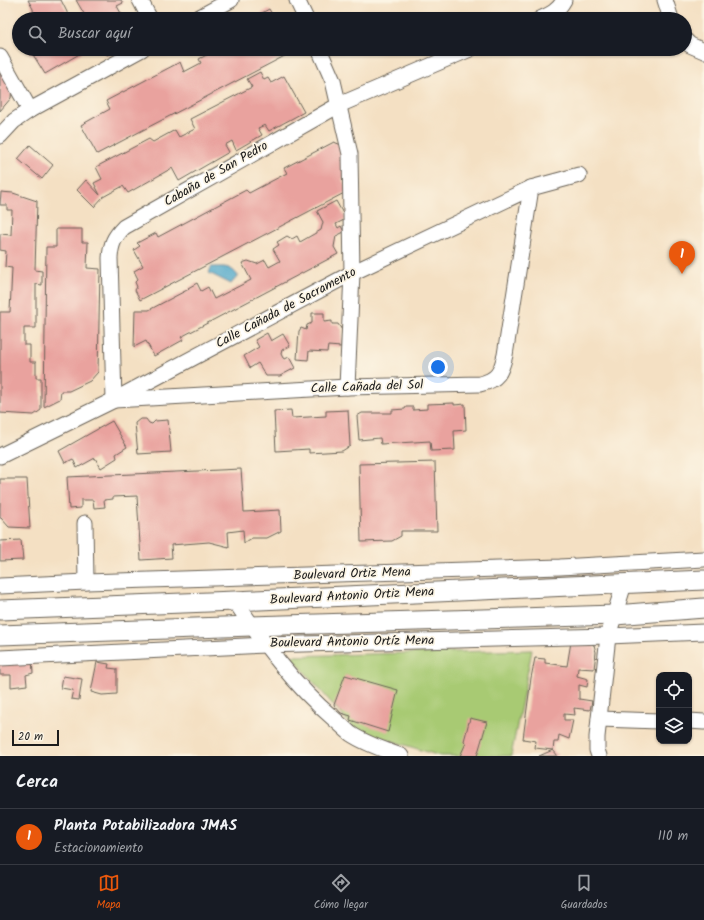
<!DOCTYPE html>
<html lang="es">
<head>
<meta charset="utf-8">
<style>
  body { margin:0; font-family:Kalam,sans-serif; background:#20242c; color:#f1f3f6 }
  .controls { position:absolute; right:12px; bottom:12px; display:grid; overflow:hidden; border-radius:8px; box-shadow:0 1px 3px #0004 }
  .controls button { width:36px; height:36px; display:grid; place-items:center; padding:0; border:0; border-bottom:1px solid #363941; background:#171b24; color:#f1f3f6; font:20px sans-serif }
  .scale { position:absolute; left:12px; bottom:10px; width:47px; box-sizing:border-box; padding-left:4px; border:2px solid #1c1c1c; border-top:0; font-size:11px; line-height:14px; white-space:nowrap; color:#1c1c1c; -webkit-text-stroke:3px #fcf5e5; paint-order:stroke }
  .you { position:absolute; left:438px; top:367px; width:14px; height:14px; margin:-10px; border:3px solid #fff; border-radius:50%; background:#1a73e8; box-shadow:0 0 0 6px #1a73e833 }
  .badge { display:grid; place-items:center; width:26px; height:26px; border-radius:50%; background:#ea580c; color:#fff; font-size:13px; font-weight:700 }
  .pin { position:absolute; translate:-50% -33px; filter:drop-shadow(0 1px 2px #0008) }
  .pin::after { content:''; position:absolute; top:21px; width:14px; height:12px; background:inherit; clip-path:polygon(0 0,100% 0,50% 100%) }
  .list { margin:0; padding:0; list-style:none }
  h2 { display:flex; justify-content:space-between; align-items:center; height:52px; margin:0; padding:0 16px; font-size:17px }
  h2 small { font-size:13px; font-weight:400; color:#9ea1a6 }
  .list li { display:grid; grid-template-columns:26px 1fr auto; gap:12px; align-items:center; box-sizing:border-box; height:56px; padding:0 16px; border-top:1px solid #363941 }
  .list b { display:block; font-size:15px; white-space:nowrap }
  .list p { margin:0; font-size:13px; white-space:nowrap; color:#9ea1a6 }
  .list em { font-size:13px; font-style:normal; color:#9ea1a6 }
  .icon { flex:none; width:22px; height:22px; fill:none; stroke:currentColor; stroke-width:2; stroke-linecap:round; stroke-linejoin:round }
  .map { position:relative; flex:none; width:704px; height:756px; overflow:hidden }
  .search { position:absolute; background:#171b24; box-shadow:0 1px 3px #0004; left:12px; right:12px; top:12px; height:44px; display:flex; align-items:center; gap:10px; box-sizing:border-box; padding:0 14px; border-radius:22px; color:#9ea1a6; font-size:15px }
  .sheet { height:108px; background:#171b24 }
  nav { display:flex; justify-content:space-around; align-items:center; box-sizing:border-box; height:56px; border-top:1px solid #363941; background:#171b24; font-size:11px; color:#9ea1a6 }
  nav a { display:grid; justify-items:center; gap:2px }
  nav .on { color:#ea580c }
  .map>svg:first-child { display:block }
  .green { fill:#a8ca73; stroke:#627348 }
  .water { fill:#4ba6c9; stroke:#346172 }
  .building { fill:#e9a29e }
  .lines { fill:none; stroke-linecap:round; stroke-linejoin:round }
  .minor-casing { stroke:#686156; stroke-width:17 }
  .major-casing { stroke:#686156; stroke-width:21 }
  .minor { stroke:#fff; stroke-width:15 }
  .major { stroke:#fff; stroke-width:19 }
  .labels { text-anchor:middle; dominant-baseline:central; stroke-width:3.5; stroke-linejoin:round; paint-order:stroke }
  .street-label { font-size:13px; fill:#1c1c1c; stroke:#fcf5e5 }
</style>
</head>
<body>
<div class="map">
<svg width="704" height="756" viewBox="0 0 704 756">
  <rect width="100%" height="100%" fill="#fcf5e5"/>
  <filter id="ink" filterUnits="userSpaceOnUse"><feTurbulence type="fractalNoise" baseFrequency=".025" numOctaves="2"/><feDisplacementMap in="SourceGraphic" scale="8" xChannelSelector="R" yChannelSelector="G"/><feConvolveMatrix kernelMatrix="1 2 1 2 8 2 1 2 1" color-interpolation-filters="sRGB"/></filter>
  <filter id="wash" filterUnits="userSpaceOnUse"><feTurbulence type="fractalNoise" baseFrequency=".012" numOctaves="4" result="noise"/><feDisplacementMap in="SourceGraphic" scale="16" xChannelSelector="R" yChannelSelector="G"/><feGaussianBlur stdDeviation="0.9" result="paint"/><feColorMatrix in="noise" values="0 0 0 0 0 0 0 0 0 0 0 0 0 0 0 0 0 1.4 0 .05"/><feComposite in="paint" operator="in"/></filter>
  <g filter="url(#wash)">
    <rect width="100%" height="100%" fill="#f4e0c3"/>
    <!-- green -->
    <polygon class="green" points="532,650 511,756 440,756 354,729 291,656"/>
    <!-- water -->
    <path class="water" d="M211,267C223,267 231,265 238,276L231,284L209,273Z"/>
    <g id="blocks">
      <!-- building -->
      <g class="building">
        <polygon points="28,0 61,0 67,12 68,19 34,19 33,9"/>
        <polygon points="76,0 121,0 123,3 117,6 123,17 126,16 128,19 87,19"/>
        <polygon points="269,9 274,18 278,16 280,19 256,19 255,17"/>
        <polygon points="27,49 88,49 45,74 32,53 30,54"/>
        <polygon points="103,49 118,49 107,55"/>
        <polygon points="218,49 298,49 97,154 81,125 110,109 106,101 180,62 184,72 201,63 199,59"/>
        <polygon points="0,67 12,85 11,98 0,111"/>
        <polygon points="260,72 264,80 268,78 271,83 284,76 304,112 269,131 265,125 258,128 262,135 236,150 232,141 225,145 229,152 179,181 172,168 128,193 123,186 103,197 94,207 77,190 86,180 100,195 94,183 102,179 96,167 149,139 153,142 175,130 179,137 195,129 190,119 252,87 247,79"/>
        <polygon points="334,142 341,145 346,156 342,160 350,175 342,179 348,191 140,300 135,290 137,287 135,282 138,279 134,271 143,266 134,250 140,246 137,243 156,233 158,237 246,190 249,193 287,173 284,168"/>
        <polygon points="30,145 53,165 42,179 18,159"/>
        <polygon points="1,192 13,193 37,201 35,270 42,271 42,285 36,284 36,328 24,328 24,345 30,345 30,362 36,362 36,378 41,378 41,410 34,415 0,413 0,312 10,312 12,268 5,267 6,251 0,250 0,234 11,235 12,210 7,210 7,205 0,205"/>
        <polygon points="336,201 346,219 336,224 338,228 341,226 344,232 336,236 334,247 338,254 181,337 183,340 154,356 146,341 134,347 135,310 149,310 189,289 188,288 197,283 201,291 208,287 214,299 251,280 242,263 248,261 257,264 265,260 269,267 280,261 273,249 279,245 277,242 287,236 292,239 297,236 300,242 321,230 323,222 317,211"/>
        <polygon points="56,229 82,229 82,242 88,242 87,268 100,269 98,372 90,381 69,391 61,391 60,399 44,407 46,247 56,247"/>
        <polygon points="312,313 324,313 324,322 332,321 332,324 338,324 342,330 341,347 328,346 327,352 309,351 308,360 297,359 299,331 301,328 306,330 307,325 312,323"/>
        <polygon points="267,333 271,341 283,334 290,346 282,350 281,354 283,358 285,359 289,357 295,368 280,376 266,376 258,363 250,368 244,356 259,347 255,340"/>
        <polygon points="454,403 454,405 465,404 466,430 454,431 455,450 431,451 430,441 381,444 380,438 359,440 357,416 362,413 392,413 392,410 405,409 406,407 413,407 413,410 427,409 427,404"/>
        <polygon points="291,410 292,418 326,416 326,411 348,410 350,446 342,451 309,453 309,449 276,451 274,411"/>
        <polygon points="140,419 146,419 149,423 152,424 155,421 168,420 171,452 138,454 135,423"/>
        <polygon points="112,421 127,447 116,454 117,458 101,468 95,458 77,468 73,459 65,463 59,451"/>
        <polygon points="435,462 437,531 401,531 401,536 392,541 361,542 359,464"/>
        <polygon points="241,469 244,512 280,510 281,531 267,538 252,538 244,543 243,530 228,532 229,547 209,542 171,545 172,558 141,560 137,496 113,497 113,499 104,500 105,507 94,508 93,500 81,500 81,508 69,509 67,477"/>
        <polygon points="0,479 27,479 30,528 9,527 1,518 0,518"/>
        <polygon points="21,540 23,560 0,561 0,541"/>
        <polygon points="571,642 585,642 594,645 596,652 594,669 578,668 577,676 588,679 587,687 579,685 579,699 592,701 590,710 574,708 575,715 564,714 564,720 573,720 569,739 559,735 558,742 554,742 553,750 558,756 539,756 553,750 535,748 536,741 523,739 531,678 535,658 545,659 545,663 567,666"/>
        <polygon points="32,659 33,673 26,675 27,685 11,687 11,675 0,675 0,662"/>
        <polygon points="97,662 109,664 108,668 117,669 117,694 102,695 91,692"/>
        <polygon points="345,675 398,690 388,732 350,720 351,716 341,713 334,705"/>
        <polygon points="63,676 82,679 79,700 71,699 73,690 61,688"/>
        <polygon points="470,718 487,722 477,756 460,756 466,743 464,741"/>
      </g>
    </g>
  </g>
  <g filter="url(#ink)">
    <use href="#blocks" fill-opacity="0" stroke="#686156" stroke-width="1"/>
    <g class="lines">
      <!-- minor casing -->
      <g class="minor-casing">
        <g id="minor">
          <polyline points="140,0 150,19"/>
          <polyline points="297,0 306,19"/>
          <polyline points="665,0 671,19"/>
          <polyline points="196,19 231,0"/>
          <path d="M540,19C551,14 558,11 564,0"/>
          <polyline points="685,40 690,45 704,51"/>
          <polyline points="319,49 333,81 350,154 352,273 347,387"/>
          <path d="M470,49L339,105L124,227C114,237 111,244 110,258L114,400L347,387L480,384C498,380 501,372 505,355L531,188"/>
          <polyline points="0,57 30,110"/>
          <polyline points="0,136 14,121 30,110 142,49"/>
          <polyline points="0,456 114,400 352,273 531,188 579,175"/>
          <polyline points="85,523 86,582"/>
          <polyline points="0,586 86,582 560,567 704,559"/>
          <path d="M235,601C263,643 294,685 333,718C339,723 345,729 351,734C366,744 385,750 401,756"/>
          <polyline points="0,658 265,645 608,636 704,632"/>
          <polyline points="599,719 659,721"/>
          <polyline points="689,721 704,722"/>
          <polyline points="599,756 597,750 597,737 608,636 624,584"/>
        </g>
      </g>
      <!-- major casing -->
      <g class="major-casing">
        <g id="major">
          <polyline points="0,610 235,601 704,580"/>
          <polyline points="0,635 251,626 615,615 704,608"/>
        </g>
      </g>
      <!-- minor -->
      <use href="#minor" class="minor"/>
      <!-- major -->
      <use href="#major" class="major"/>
    </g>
  </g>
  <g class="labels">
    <!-- street labels -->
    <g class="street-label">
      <text transform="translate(216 174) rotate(-30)">Cabaña de San Pedro</text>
      <text transform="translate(286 308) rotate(-28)">Calle Cañada de Sacramento</text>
      <text transform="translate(367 387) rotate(-2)">Calle Cañada del Sol</text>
      <text transform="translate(352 574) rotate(-2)">Boulevard Ortiz Mena</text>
      <text transform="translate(352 596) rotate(-3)">Boulevard Antonio Ortiz Mena</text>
      <text transform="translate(352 642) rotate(-1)">Boulevard Antonio Ortíz Mena</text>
    </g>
  </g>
</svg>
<div class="controls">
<button><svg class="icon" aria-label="locate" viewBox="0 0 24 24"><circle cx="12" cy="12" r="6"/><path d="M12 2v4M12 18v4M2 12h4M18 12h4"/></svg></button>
<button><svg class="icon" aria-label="layers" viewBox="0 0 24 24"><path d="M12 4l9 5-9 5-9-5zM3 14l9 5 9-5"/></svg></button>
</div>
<div class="scale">20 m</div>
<div class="you"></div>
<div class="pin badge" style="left:682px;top:274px">1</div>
<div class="search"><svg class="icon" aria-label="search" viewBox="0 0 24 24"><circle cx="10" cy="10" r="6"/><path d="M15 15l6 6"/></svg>Buscar aquí</div>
</div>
<section class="sheet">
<h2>Cerca<small></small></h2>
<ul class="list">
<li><span class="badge">1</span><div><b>Planta Potabilizadora JMAS</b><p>Estacionamiento</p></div><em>110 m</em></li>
</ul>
</section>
<nav>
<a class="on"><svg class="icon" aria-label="map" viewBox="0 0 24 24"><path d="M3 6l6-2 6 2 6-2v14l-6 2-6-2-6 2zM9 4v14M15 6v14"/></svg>Mapa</a>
<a><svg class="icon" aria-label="directions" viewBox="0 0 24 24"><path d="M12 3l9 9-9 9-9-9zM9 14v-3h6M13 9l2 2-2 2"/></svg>Cómo llegar</a>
<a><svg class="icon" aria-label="saved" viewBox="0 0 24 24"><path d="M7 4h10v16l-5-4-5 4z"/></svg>Guardados</a>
</nav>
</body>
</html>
